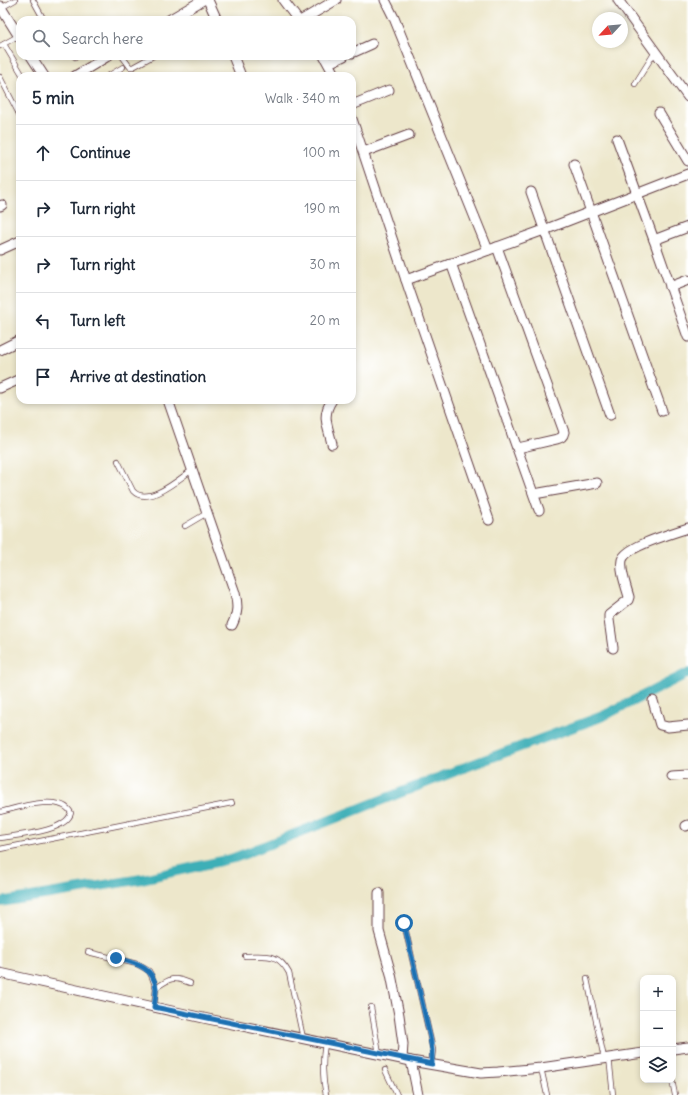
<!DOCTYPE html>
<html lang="en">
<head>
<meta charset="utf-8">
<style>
  body { margin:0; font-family:Delius,sans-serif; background:#f2f2f3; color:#1f2937 }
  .controls { position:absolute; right:12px; bottom:12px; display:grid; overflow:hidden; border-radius:8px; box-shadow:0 2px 6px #0003 }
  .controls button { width:36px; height:36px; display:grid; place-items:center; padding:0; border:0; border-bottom:1px solid #e0e1e3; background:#fff; color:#1f2937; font:20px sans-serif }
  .compass { position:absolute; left:592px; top:12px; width:36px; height:36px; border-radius:50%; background:#fff; box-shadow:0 2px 6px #0003; rotate:244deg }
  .stop { position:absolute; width:12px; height:12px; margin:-9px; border:3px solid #1f6fb2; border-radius:50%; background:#fff }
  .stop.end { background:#1f6fb2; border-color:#fff; box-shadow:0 1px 4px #0008 }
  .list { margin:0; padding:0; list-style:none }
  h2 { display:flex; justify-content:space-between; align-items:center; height:52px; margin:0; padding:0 16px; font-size:17px }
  h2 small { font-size:13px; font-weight:400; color:#747a83 }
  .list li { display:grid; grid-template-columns:26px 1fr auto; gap:12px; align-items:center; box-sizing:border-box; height:56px; padding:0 16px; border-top:1px solid #e0e1e3 }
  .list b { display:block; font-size:15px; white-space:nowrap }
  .list em { font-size:13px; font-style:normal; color:#747a83 }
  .icon { flex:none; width:22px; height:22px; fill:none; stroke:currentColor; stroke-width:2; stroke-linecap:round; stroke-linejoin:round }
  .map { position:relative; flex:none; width:688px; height:1095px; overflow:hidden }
  .search { position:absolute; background:#fff; box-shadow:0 2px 6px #0003; left:16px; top:16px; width:340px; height:44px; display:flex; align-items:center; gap:10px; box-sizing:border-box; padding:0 14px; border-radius:12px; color:#747a83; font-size:15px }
  .panel { position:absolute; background:#fff; box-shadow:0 2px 6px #0003; left:16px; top:72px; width:340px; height:332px; border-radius:12px }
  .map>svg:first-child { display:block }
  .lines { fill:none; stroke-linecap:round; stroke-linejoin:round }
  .canal { stroke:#3eafb7; stroke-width:10 }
  .lane-casing { stroke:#623d43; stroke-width:6 }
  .street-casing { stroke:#623d43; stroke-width:11 }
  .lane { stroke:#fff; stroke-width:4.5 }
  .street { stroke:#fff; stroke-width:9 }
  .route { stroke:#1f6fb2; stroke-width:5 }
</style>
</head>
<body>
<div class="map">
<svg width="688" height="1095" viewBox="0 0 688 1095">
  <rect width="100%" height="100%" fill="#fff"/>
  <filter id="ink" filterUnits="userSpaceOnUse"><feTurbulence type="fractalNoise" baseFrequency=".025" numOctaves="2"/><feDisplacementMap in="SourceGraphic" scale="8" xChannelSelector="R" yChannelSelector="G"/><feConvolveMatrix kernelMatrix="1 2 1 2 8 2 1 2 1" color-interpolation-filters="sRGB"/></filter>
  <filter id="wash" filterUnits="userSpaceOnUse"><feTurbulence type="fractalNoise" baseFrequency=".012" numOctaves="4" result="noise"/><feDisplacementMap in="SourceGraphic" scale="16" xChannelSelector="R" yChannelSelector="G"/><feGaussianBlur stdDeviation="0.9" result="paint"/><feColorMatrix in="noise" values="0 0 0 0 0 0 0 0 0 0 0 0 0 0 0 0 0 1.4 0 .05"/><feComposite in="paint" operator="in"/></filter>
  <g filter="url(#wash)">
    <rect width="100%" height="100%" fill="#ede7cb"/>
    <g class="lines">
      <!-- canal -->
      <polyline class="canal" points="0,902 142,879 234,858 471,765 603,716 688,673"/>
    </g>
  </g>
  <g filter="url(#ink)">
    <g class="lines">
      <!-- lane casing -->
      <g class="lane-casing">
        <g id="lane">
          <polyline points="33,0 44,20"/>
          <polyline points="1,8 15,0"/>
          <polyline points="4,44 23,76"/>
          <polyline points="0,46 18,36"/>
          <polyline points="74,56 75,57"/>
          <polyline points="122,56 130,67 133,67 153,56"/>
          <polyline points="108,76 123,67"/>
          <polyline points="0,77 20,116"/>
          <polyline points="635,84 655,52"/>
          <path d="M118,461L133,491C148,507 179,479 192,470"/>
          <polyline points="185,526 207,513"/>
          <path d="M0,812C16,808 61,793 71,813C66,832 17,835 0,838"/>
          <polyline points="0,849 232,803"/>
          <polyline points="404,923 430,1037 433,1050 431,1065"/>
          <polyline points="88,952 137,964 149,971 152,977 156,988 154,1007"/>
          <path d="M245,956C266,956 278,952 289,973L303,1038"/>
          <polyline points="587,979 604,1058"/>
          <path d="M156,988C170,978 174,976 190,983"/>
          <polyline points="371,1007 379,1054"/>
          <path d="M325,1043C322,1061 322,1077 326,1095"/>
          <polyline points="609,1057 613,1095"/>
          <polyline points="541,1068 547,1095"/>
          <polyline points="385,1070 397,1095"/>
          <polyline points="672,1080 675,1095"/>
        </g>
      </g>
      <!-- street casing -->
      <g class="street-casing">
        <g id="street">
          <polyline points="208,0 217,20"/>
          <polyline points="283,0 298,20"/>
          <polyline points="385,0 394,18 488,250"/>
          <polyline points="618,0 688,97"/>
          <polyline points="0,6 20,38"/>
          <polyline points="169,20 203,0"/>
          <polyline points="302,20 336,0"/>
          <polyline points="352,53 372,44"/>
          <polyline points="31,56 44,76"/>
          <polyline points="233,56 241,76"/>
          <polyline points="324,56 335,76"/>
          <polyline points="329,63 344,56"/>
          <polyline points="75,76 108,56"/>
          <polyline points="352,105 389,90"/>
          <polyline points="659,113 688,161"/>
          <polyline points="352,119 410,292 489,520"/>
          <polyline points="617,139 654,240 688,337"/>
          <polyline points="364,152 409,135"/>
          <polyline points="574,164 662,411"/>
          <polyline points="531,192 610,415"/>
          <polyline points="0,206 2,205"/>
          <polyline points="654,240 688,227"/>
          <path d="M497,247L564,432C563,437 561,438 557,439L518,448"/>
          <polyline points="0,250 20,241"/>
          <polyline points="451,263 539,510"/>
          <polyline points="406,280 544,230 688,174"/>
          <polyline points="670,287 688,280"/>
          <polyline points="0,350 20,340"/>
          <polyline points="0,388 20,379"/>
          <path d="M168,400L235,593C238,605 238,613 232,625"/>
          <path d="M332,400C321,416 328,426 332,444"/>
          <polyline points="534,494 597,483"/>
          <path d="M613,648L609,620V615L628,600L629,597C626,586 620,571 622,560C626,546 674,533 688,528"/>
          <polyline points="653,701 660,725 668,727 688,725"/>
          <polyline points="671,776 688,775"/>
          <polyline points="686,826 688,825"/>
          <polyline points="379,893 379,931 391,974 399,1015 403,1044 402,1059"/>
          <polyline points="0,973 208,1019 411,1061 481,1073 498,1072 541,1068 643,1053"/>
          <polyline points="673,1049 688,1047"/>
          <polyline points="411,1061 418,1095"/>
        </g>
      </g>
      <!-- lane -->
      <use href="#lane" class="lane"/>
      <!-- street -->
      <use href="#street" class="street"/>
    </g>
  </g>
  <g class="lines" filter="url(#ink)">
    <!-- route -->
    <path class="route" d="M116,958C133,963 154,966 156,988C156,994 155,1001 154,1007L432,1064V1050L430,1037L404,923"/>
  </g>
</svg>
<div class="controls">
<button>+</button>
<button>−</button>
<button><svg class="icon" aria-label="layers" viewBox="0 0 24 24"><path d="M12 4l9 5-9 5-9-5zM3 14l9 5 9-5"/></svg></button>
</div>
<svg class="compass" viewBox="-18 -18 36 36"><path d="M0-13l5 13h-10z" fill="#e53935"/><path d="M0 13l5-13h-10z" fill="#747a83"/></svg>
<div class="stop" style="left:404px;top:923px"></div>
<div class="stop end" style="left:116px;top:958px"></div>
<div class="search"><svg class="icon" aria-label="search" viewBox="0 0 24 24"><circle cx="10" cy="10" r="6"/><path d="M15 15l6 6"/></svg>Search here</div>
<section class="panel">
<h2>5 min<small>Walk · 340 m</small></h2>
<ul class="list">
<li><svg class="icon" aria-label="ahead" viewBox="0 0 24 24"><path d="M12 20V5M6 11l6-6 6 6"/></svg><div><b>Continue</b></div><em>100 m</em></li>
<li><svg class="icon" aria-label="right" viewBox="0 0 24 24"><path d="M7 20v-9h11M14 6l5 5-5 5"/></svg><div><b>Turn right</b></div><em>190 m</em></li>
<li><svg class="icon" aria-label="right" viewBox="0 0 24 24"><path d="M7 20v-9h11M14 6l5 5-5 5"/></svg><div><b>Turn right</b></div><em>30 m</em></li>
<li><svg class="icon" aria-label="left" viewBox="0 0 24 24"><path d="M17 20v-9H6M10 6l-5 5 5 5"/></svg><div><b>Turn left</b></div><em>20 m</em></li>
<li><svg class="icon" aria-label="arrive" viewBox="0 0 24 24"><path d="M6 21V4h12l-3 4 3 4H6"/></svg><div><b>Arrive at destination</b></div></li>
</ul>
</section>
</div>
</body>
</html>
